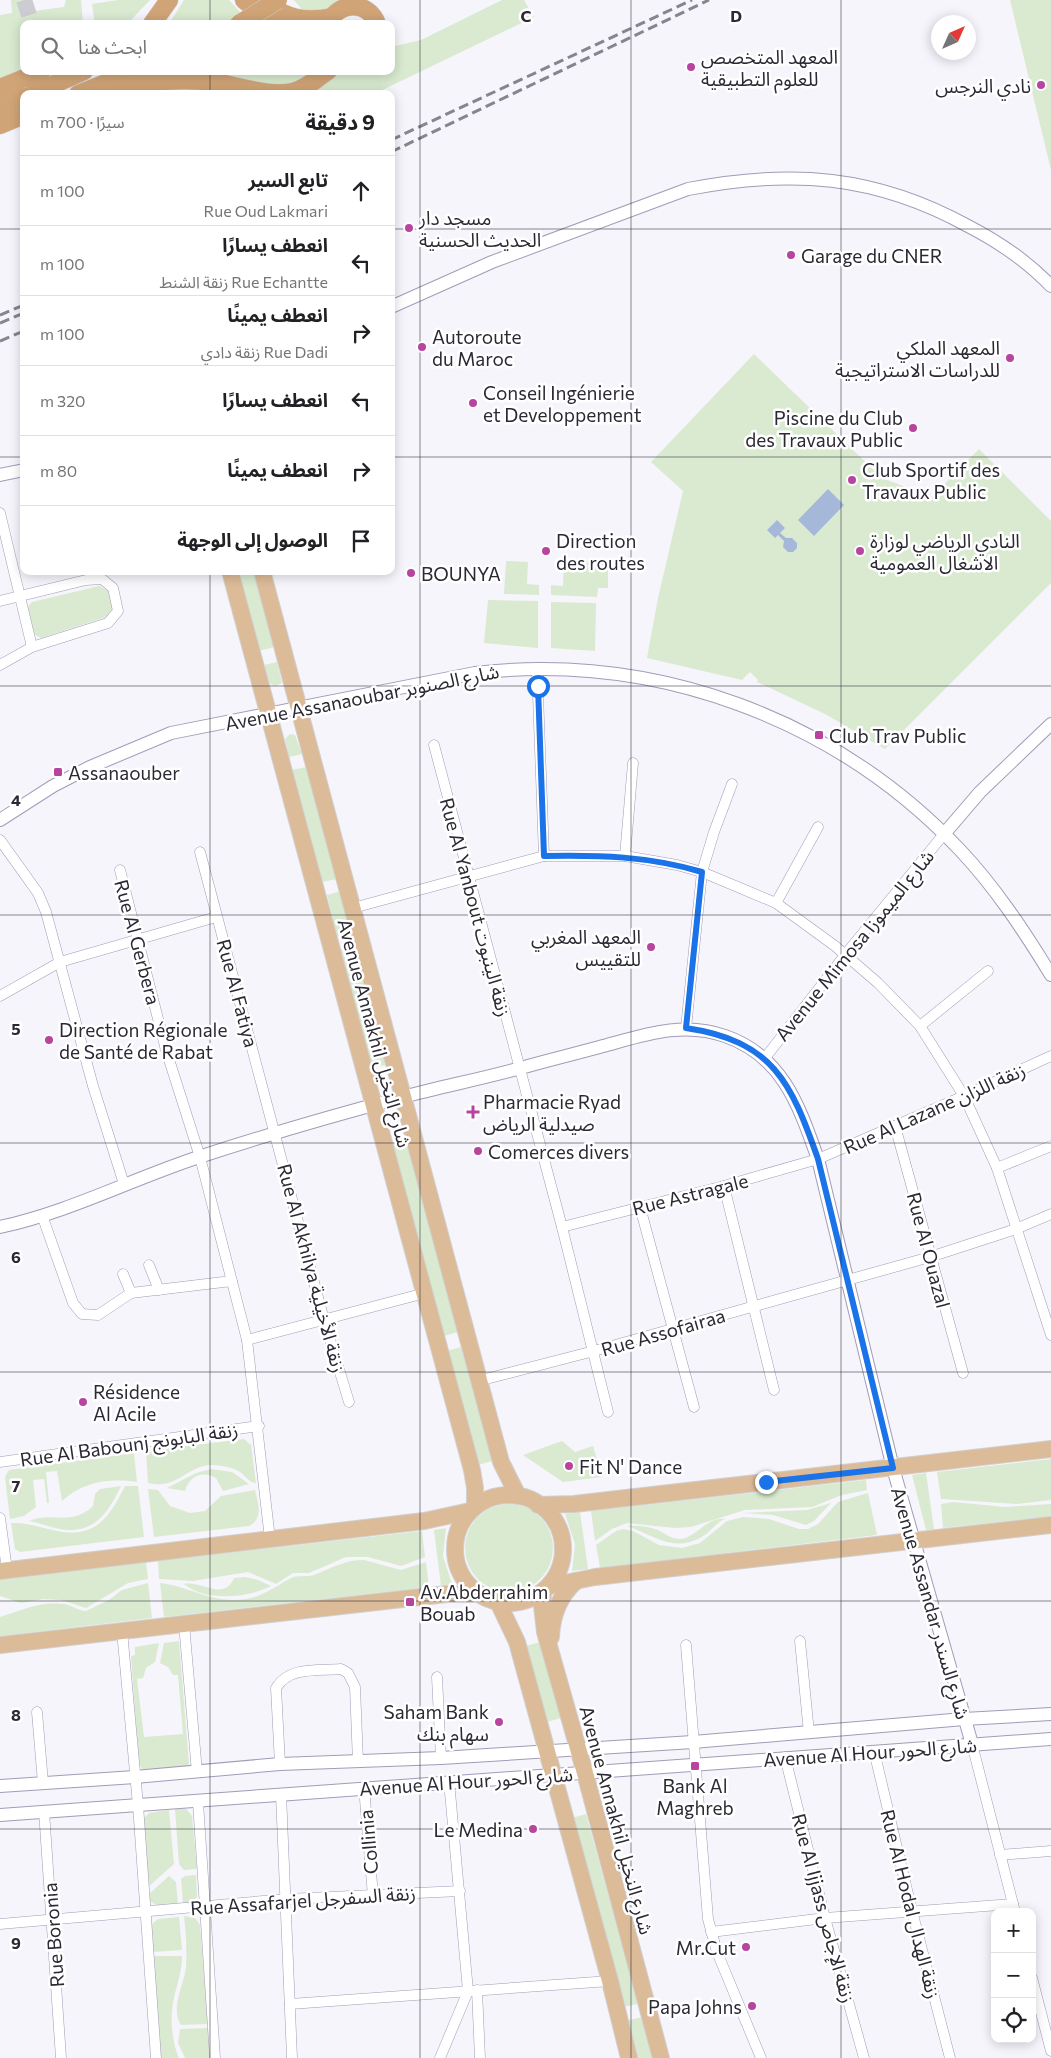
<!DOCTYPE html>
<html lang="ar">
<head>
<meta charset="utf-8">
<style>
  body { margin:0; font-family:Commissioner,"Noto Sans Arabic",sans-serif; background:#f2f2f2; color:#202124; direction:rtl }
  .controls { position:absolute; right:15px; bottom:15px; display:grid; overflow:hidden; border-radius:10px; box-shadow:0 2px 12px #0003 }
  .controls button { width:45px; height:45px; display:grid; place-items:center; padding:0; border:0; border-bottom:1px solid #e0e0e0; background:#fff; color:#202124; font:25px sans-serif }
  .compass { position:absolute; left:931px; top:15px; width:45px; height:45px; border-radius:50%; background:#fff; box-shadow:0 2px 12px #0003; rotate:45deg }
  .stop { position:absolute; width:15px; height:15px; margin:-11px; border:4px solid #1a73e8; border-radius:50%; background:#fff }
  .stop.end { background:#1a73e8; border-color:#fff; box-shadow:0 1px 5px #0008 }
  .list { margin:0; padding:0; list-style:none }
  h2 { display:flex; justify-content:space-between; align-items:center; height:65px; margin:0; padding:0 20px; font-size:21px }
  h2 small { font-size:16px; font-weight:400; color:#757577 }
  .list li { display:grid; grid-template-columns:32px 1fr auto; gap:15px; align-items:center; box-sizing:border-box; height:70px; padding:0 20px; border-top:1px solid #e0e0e0 }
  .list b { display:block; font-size:19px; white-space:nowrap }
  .list p { margin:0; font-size:16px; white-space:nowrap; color:#757577 }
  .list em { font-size:16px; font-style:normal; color:#757577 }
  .icon { flex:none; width:28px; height:28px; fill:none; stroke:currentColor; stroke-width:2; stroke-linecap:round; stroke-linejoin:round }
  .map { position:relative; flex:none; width:1051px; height:2058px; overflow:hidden; direction:ltr }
  .search { position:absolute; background:#fff; box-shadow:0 2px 12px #0003; left:20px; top:20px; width:375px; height:55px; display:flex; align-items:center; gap:12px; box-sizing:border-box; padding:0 18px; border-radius:10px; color:#757577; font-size:19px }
  .panel { position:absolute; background:#fff; box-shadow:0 2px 12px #0003; left:20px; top:90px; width:375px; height:485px; border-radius:10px; direction:rtl }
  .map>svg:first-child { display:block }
  .green { fill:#d9ead1 }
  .water { fill:#a6b8da }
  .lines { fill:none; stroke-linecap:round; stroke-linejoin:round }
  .primary-tunnel { stroke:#ceccd3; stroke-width:16; stroke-dasharray:16 8; stroke-linecap:butt }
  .minor-casing { stroke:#a29bb7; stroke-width:11 }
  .tertiary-casing { stroke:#a29bb7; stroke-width:14 }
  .primary-casing { stroke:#d1d0d2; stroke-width:18 }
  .trunk-casing { stroke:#d1d0d2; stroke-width:19 }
  .minor { stroke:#fff; stroke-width:10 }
  .tertiary { stroke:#fff; stroke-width:12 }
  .primary { stroke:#dcbb98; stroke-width:16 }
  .trunk { stroke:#d0a476; stroke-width:18 }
  .rail { stroke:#86848c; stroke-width:3; stroke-dasharray:10 5; stroke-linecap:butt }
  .trunk-bridge-casing { stroke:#d1d0d2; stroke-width:19; stroke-linecap:butt }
  .trunk-bridge { stroke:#d0a476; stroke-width:18 }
  .route { stroke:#1a73e8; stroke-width:6 }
  .grid { fill:none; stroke:#2c2934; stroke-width:1; stroke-opacity:0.55 }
  .poi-dot { fill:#b7449f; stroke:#fff; stroke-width:2 }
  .labels { text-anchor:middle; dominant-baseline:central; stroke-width:5; stroke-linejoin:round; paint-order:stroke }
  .poi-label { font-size:19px; fill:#2c2934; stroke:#fff; text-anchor:start }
  .street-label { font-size:19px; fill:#2c2934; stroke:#fff }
  .grid-label { font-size:16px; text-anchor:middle; font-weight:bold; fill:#2c2934; stroke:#fff; stroke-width:5; stroke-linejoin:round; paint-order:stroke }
</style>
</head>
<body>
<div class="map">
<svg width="1051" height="2058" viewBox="0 0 1051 2058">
  <rect width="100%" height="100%" fill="#f6f5fb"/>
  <!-- green -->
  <g class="green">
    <polygon points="11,0 30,0 31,9 34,11 64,7 66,0 81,0 83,24 24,24 24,69 0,78 0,15 12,13"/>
    <polygon points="118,0 150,0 127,24 95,24 92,4"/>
    <polygon points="184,0 229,0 241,13 226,24 169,24"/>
    <polygon points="294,0 342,0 320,12 305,13"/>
    <polygon points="502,0 524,0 534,17 374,94 358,94 354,91 347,94 302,94 337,71 391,71 391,47 421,40"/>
    <polygon points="1010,0 1051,0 1051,170"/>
    <polygon points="164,71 317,71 290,86 160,73"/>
    <polygon points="754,354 882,478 932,497 979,449 1051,521 1051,583 885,749 825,714 757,682 758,680 750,672 742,680 647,658 658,598 683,491 651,462"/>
    <polygon points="564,560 608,562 608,588 598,588 597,597 551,595 551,585 563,586"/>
    <polygon points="506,561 528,562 527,584 539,585 539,595 504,594"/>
    <polygon points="238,571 254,571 274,647 259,651"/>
    <polygon points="99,586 108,591 113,609 106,617 41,638 32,633 27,608 32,602"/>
    <polygon points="488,600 538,601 538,648 484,643"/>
    <polygon points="551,602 596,603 595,651 551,648"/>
    <polygon points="277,662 282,683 275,686 269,683 264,665"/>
    <polygon points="290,734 295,735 302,754 289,757 285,739"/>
    <polygon points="306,767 337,879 322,882 292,770"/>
    <polygon points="341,891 351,933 337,936 327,895"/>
    <polygon points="355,945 386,1065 372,1068 341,949"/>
    <polygon points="405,1138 458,1332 444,1336 391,1142"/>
    <polygon points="461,1347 492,1461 478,1465 447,1351"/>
    <path d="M244,1439L251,1445L256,1483C249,1483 246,1476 240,1472C232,1467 220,1465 210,1465C185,1467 177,1490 148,1483L146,1451Z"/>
    <polygon points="562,1441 575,1452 593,1446 602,1477 563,1482 523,1455"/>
    <path d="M134,1453L137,1482C108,1478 83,1482 62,1501L57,1471L46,1472L49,1503H47L44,1479L33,1480L36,1507L24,1516L10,1519L5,1477L9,1470Z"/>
    <polygon points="1051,1459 1051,1500 1017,1504 941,1499 937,1472"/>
    <path d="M211,1469L232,1472L249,1484L223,1491L216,1478C202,1470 189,1476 185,1491L167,1488L196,1473Z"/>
    <polygon points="926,1473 934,1529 926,1530 912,1475"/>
    <polygon points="866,1480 867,1490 842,1495 812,1507 745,1510 691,1527 674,1528 627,1523 612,1529 595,1541 591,1511"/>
    <path d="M121,1486C108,1513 94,1535 60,1529C49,1527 40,1523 29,1521C53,1511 71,1527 93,1506L95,1494L100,1489Z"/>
    <path d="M125,1486H138L144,1537L20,1552L15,1549L11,1523C28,1522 41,1528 57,1531C96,1539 110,1516 125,1486Z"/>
    <path d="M148,1489L158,1490L170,1506L190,1513L205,1511L221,1496L255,1490C258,1503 264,1518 249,1526L154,1537Z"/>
    <polygon points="868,1493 877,1535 600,1568 596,1545 616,1531 623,1529 633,1531 659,1545 682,1548 700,1543 727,1521 743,1517 769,1519 799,1529 808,1529 818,1524 838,1502"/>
    <polygon points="953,1502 1005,1507 1051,1504 1051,1516 943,1528 941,1504"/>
    <polygon points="831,1503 814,1521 806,1525 773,1515 743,1513 807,1510"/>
    <circle cx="509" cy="1548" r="44"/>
    <polygon points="580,1512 588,1569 572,1571 575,1544 565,1514"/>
    <path d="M725,1519C715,1523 710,1533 700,1538C672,1553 652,1534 627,1526C636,1525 649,1526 658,1530C666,1534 671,1539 680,1539C696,1538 706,1517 725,1519Z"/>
    <polygon points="446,1528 443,1556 452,1584 441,1586 434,1530"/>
    <polygon points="422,1531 425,1557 401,1566 368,1557 346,1557 309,1573 293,1573 276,1584 248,1572 193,1581 159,1579 158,1561"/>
    <path d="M364,1560L401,1570L426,1562L429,1587L164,1617L160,1583C192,1587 212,1604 246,1599C264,1596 276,1586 291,1578C298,1575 306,1577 314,1575C332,1568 344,1560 364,1560Z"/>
    <polygon points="146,1562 148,1579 128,1583 86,1608 61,1600 43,1599 21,1603 0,1596 0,1580"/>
    <path d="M245,1577L258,1580L271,1586C248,1598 205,1602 184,1584C201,1580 224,1602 234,1578Z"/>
    <path d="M148,1583L152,1618L0,1636V1617C22,1610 40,1601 64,1604C72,1605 78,1611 86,1611L109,1600L122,1590Z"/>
    <polygon points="179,1641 189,1764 187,1766 144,1772 139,1764 131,1656 135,1655 135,1647 159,1643 155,1662 146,1668 143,1678 137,1679 144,1737 183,1734 178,1675 173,1675 168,1667 160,1663 164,1643"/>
    <polygon points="540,1642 561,1718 547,1722 526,1646"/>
    <polygon points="175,1809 186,1809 192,1816 197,1869 184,1870 179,1864"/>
    <polygon points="169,1810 174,1864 148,1887 144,1818 149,1813"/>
    <polygon points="586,1814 638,2004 623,2007 572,1818"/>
    <polygon points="196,1875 197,1897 193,1902 183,1904 181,1879 185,1876"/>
    <polygon points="169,1876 176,1882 178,1905 156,1905 150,1901 148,1895"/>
    <path d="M184,1916L195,1918L200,1925L208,2024L181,2025C170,2008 184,1985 186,1967C187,1950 186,1933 184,1916Z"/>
    <polygon points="179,1917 182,1950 153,1952 152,1924 158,1919"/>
    <path d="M153,1956H182C182,1973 176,1986 173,2003C170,2020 172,2043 179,2058H160Z"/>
    <polygon points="642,2017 652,2058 636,2058 626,2021"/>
    <polygon points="208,2028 210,2058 185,2058 178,2043 180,2029"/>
  </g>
  <!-- water -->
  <g class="water">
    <polygon points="828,489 844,505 814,536 798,520"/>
    <polygon points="777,520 785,528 780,533 786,538 792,538 797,543 797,548 793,552 788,552 783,547 784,541 778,535 775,538 767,530"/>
  </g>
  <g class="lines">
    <!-- primary-tunnel -->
    <polyline class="primary-tunnel" points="24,0 32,24"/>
    <!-- minor casing -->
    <g class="minor-casing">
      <g id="minor">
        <polyline points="0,513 32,647"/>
        <polyline points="0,601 86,580 102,579 113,588 118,611 108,623 32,647 0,665"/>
        <polyline points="537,668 544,856"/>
        <polyline points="434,745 562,1227 608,1412"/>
        <polyline points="0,840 38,893 46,912 93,1086 124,1184"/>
        <polyline points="200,852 324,1320 349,1402"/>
        <polyline points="625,856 633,763"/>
        <polyline points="120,870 166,1050 200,1157 247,1340 270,1539"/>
        <polyline points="776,903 818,827"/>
        <polyline points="353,908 544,856 625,856 677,865 702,872 776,903 835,946 878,983 920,1026 964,1096 997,1168 1051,1335"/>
        <polyline points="0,996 60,962 216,917"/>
        <polyline points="920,1026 988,971"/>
        <polyline points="686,1028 702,872 714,832 732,784"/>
        <polyline points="765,1058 845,955 944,834"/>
        <polyline points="895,1126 963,1373"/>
        <polyline points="997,1168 1051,1146"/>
        <polyline points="724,1186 774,1390"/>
        <polyline points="640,1207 694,1407"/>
        <polyline points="43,1218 73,1303 82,1314 98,1315 131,1293 232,1281"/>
        <polyline points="562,1227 724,1186 818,1159 964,1096 1051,1056"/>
        <polyline points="149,1265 159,1290"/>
        <polyline points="123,1274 131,1293"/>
        <polyline points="247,1340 425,1293"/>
        <polyline points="478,1381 594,1351 930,1257 1016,1229 1051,1214"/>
        <polyline points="0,1462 259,1426"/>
        <polyline points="0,1518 7,1570"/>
        <polyline points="184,1624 197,1772"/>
        <polyline points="122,1631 138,1805 156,2058"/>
        <polyline points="800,1641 809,1733"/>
        <polyline points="686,1645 708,1919 717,1952 761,2058"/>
        <polyline points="437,1677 441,1758"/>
        <polyline points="37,1712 43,1783"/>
        <polyline points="972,1744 1015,1912"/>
        <polyline points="874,1751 912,1911 950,2058"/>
        <polyline points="785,1757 825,1918 864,2058"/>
        <path d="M280,1764L276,1688C289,1666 318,1671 341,1669L348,1673L355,1687L358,1762"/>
        <polyline points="364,1787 373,1896"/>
        <polyline points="281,1794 292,2058"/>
        <polyline points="198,1802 215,2058"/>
        <polyline points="44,1811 61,2058"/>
        <polyline points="1000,1855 1051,1851"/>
        <polyline points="0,1924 287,1899 460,1891"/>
        <polyline points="711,1932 825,1918 1013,1904"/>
        <polyline points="1032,1978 1051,2051"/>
        <polyline points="477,1990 480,2058"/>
        <polyline points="290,2004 610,1981"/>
        <polyline points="440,2058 468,1991 449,1781"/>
      </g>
    </g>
    <!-- tertiary casing -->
    <g class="tertiary-casing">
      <g id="tertiary">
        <path d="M391,307L492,262L688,189C791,169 875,175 968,226C999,242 1027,261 1051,286"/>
        <polyline points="0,475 24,470"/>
        <path d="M0,820L53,786L90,767L171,733L475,673C655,652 835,718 960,850C995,887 1024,931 1051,975"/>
        <polyline points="944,834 980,792 1051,724"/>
        <path d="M0,1227C69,1212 132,1179 199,1157C266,1135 335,1115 403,1097C444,1086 486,1078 528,1066C553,1059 578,1053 603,1046C644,1035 683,1021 725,1036C783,1056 799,1106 818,1159L893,1468L972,1744"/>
        <polyline points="0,1786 135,1777 280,1764 441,1758 693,1742 964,1719 1051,1714"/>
        <polyline points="0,1815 1051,1739"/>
      </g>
    </g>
    <!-- primary casing -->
    <g class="primary-casing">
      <g id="primary">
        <polyline points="230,571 472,1470 475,1488 475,1507"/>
        <polyline points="262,571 501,1462 518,1496"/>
        <circle cx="509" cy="1549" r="54"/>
        <polyline points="538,1505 574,1504 1051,1449"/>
        <polyline points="0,1571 424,1521 470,1511"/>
        <polyline points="550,1586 595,1577 1051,1525"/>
        <polyline points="543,1593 542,1606 545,1632 585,1773 661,2058"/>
        <polyline points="498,1602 517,1642 610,1981 629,2058"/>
        <path d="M551,1637C552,1615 559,1596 576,1581"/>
        <polyline points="0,1645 447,1594 480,1594"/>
      </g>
    </g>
    <!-- trunk casing -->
    <g class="trunk-casing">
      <g id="trunk">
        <polyline points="244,0 269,20"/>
        <path d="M262,0C285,18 303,23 332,17"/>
        <polyline points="152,24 169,0"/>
        <path d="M328,24C338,1 368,0 377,24"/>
        <polyline points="0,88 42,71"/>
        <polyline points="32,94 84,71"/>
        <polyline points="78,94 136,71"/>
        <path d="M91,94C130,84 173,77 212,82C238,85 266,97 292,92C305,90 317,78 328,71"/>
        <polyline points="0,107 24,97"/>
        <polyline points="0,125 24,115"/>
      </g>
    </g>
    <!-- minor -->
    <use href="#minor" class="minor"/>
    <!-- tertiary -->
    <use href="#tertiary" class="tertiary"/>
    <!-- primary -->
    <use href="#primary" class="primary"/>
    <!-- trunk -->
    <use href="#trunk" class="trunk"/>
    <!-- rail -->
    <g class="rail">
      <polyline points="391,140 692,0"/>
      <polyline points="391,152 709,0"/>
      <polyline points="0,315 24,305"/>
      <polyline points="0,323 24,313"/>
      <polyline points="0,341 24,331"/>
    </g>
    <!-- trunk-bridge casing -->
    <g class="trunk-bridge-casing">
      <polyline id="trunk-bridge" points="239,24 278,0"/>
    </g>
    <!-- trunk-bridge -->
    <use href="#trunk-bridge" class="trunk-bridge"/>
  </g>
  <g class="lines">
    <!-- route -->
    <path class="route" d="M538,686L544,856C600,855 648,856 702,872L686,1028C773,1041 791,1082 818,1159L893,1468L766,1482"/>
  </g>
  <!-- grid -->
  <path class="grid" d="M210,0V24M420,0V2058M631,0V2058M841,0V2058M210,71V94M0,229H24M391,229H1051M0,457H24M391,457H1051M210,571V2058M0,686H1051M0,915H1051M0,1143H1051M0,1372H1051M0,1601H1051M0,1829H1051"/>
  <!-- markers -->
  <g class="poi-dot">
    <circle cx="691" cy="67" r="5"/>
    <circle cx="1041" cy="85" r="5"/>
    <circle cx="409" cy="228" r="5"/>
    <circle cx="791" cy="255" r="5"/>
    <circle cx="422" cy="347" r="5"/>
    <circle cx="1010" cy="358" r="5"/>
    <circle cx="473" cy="403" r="5"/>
    <circle cx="913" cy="428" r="5"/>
    <circle cx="852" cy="480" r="5"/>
    <circle cx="546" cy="551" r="5"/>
    <circle cx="860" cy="551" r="5"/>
    <circle cx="411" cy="573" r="5"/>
    <rect x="814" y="730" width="10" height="10" rx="2.5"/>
    <rect x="53" y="767" width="10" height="10" rx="2.5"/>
    <circle cx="651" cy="947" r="5"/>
    <circle cx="49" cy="1040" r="5"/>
    <path d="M470.5 1104.5h5v5h5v5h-5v5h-5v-5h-5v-5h5z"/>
    <circle cx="478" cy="1151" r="5"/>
    <circle cx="83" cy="1402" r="5"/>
    <circle cx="569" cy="1466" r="5"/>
    <rect x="405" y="1597" width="10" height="10" rx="2.5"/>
    <circle cx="499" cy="1722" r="5"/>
    <rect x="690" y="1761" width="10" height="10" rx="2.5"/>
    <circle cx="533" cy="1829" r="5"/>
    <circle cx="746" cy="1947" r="5"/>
    <circle cx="752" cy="2006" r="5"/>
  </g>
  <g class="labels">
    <!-- poi labels -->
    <g class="poi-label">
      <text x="701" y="56">المعهد المتخصص<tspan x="701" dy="22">للعلوم التطبيقية</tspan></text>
      <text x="1031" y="85" text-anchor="end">نادي النرجس</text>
      <text x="419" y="217">مسجد دار<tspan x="419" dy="22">الحديث الحسنية</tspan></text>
      <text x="801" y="255">Garage du CNER</text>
      <text x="432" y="336">Autoroute<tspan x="432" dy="22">du Maroc</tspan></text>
      <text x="1000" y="347" text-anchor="end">المعهد الملكي<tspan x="1000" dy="22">للدراسات الاستراتيجية</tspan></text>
      <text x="483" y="392">Conseil Ingénierie<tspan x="483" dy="22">et Developpement</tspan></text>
      <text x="903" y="417" text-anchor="end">Piscine du Club<tspan x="903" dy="22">des Travaux Public</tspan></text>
      <text x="862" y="469">Club Sportif des<tspan x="862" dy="22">Travaux Public</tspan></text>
      <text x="556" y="540">Direction<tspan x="556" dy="22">des routes</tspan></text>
      <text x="870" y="540">النادي الرياضي لوزارة<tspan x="870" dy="22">الاشغال العمومية</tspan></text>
      <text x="421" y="573">BOUNYA</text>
      <text x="829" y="735">Club Trav Public</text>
      <text x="68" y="772">Assanaouber</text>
      <text x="641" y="936" text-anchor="end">المعهد المغربي<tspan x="641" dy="22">للتقييس</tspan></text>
      <text x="59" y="1029">Direction Régionale<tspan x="59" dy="22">de Santé de Rabat</tspan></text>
      <text x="483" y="1101">Pharmacie Ryad<tspan x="483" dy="22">صيدلية الرياض</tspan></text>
      <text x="488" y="1151">Comerces divers</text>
      <text x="93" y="1391">Résidence<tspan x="93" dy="22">Al Acile</tspan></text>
      <text x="579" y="1466">Fit N' Dance</text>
      <text x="420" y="1591">Av.Abderrahim<tspan x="420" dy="22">Bouab</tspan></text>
      <text x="489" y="1711" text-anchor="end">Saham Bank<tspan x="489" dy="22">سهام بنك</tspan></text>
      <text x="695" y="1785" text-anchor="middle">Bank Al<tspan x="695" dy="22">Maghreb</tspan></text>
      <text x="523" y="1829" text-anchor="end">Le Medina</text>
      <text x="736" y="1947" text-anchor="end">Mr.Cut</text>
      <text x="742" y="2006" text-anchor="end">Papa Johns</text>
    </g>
    <!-- street labels -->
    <g class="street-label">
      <text transform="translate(362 697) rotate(-11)">Avenue Assanaoubar شارع الصنوبر</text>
      <text transform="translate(476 907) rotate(75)">Rue Al Yanbout زنقة الينبوت</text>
      <text transform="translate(138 942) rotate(75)">Rue Al Gerbera</text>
      <text transform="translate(854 945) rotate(-51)">Avenue Mimosa شارع الميموزا</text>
      <text transform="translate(238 993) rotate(75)">Rue Al Fatiya</text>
      <text transform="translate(375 1033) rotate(75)">Avenue Annakhil شارع النخيل</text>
      <text transform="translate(934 1108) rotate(-24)">Rue Al Lazane زنقة اللزان</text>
      <text transform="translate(690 1194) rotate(-14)">Rue Astragale</text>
      <text transform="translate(929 1250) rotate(75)">Rue Al Ouazal</text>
      <text transform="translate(312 1268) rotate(75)">Rue Al Akhilya زنقة الأخيلية</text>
      <text transform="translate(663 1332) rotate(-16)">Rue Assofairaa</text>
      <text transform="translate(129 1444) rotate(-8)">Rue Al Babounj زنقة البابونج</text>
      <text transform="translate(931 1603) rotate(74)">Avenue Assandar شارع السندر</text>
      <text transform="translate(870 1752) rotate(-4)">Avenue Al Hour شارع الحور</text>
      <text transform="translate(466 1781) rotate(-4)">Avenue Al Hour شارع الحور</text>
      <text transform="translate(617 1820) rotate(75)">Avenue Annakhil شارع النخيل</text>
      <text transform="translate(368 1842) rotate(-95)">Collinia</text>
      <text transform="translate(303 1900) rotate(-4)">Rue Assafarjel زنقة السفرجل</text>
      <text transform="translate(911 1904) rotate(76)">Rue Al Hodal زنقة الهدال</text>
      <text transform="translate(824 1908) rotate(75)">Rue Al Ijjass زنقة الإجاص</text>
      <text transform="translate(53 1935) rotate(-94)">Rue Boronia</text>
    </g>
  </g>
  <g class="grid-label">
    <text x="526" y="22">C</text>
    <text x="736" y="22">D</text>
    <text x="16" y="806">4</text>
    <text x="16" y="1035">5</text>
    <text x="16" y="1263">6</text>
    <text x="16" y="1492">7</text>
    <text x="16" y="1721">8</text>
    <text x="16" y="1949">9</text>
  </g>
</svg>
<div class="controls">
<button>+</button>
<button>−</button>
<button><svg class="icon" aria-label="locate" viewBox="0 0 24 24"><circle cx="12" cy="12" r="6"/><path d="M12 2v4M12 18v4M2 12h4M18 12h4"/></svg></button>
</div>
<svg class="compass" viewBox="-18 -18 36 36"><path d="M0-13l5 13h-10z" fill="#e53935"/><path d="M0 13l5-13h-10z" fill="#757577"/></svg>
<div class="stop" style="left:538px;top:686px"></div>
<div class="stop end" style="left:766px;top:1482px"></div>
<div class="search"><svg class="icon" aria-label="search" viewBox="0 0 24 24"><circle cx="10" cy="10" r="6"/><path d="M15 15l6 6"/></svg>ابحث هنا</div>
<section class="panel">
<h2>9 دقيقة<small>سيرًا · 700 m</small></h2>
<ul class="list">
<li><svg class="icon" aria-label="ahead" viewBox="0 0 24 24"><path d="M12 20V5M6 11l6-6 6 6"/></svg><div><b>تابع السير</b><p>Rue Oud Lakmari</p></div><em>100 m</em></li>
<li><svg class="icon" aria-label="left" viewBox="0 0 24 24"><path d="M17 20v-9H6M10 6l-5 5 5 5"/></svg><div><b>انعطف يسارًا</b><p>Rue Echantte زنقة الشنط</p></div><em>100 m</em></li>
<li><svg class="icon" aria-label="right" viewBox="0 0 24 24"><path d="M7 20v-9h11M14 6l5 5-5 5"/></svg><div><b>انعطف يمينًا</b><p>Rue Dadi زنقة دادي</p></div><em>100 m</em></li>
<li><svg class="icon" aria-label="left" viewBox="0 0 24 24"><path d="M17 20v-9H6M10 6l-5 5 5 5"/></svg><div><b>انعطف يسارًا</b></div><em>320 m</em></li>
<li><svg class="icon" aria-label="right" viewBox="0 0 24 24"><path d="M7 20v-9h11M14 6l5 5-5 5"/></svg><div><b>انعطف يمينًا</b></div><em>80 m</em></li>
<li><svg class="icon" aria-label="arrive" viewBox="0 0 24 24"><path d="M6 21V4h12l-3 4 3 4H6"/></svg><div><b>الوصول إلى الوجهة</b></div></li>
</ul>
</section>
</div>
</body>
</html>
